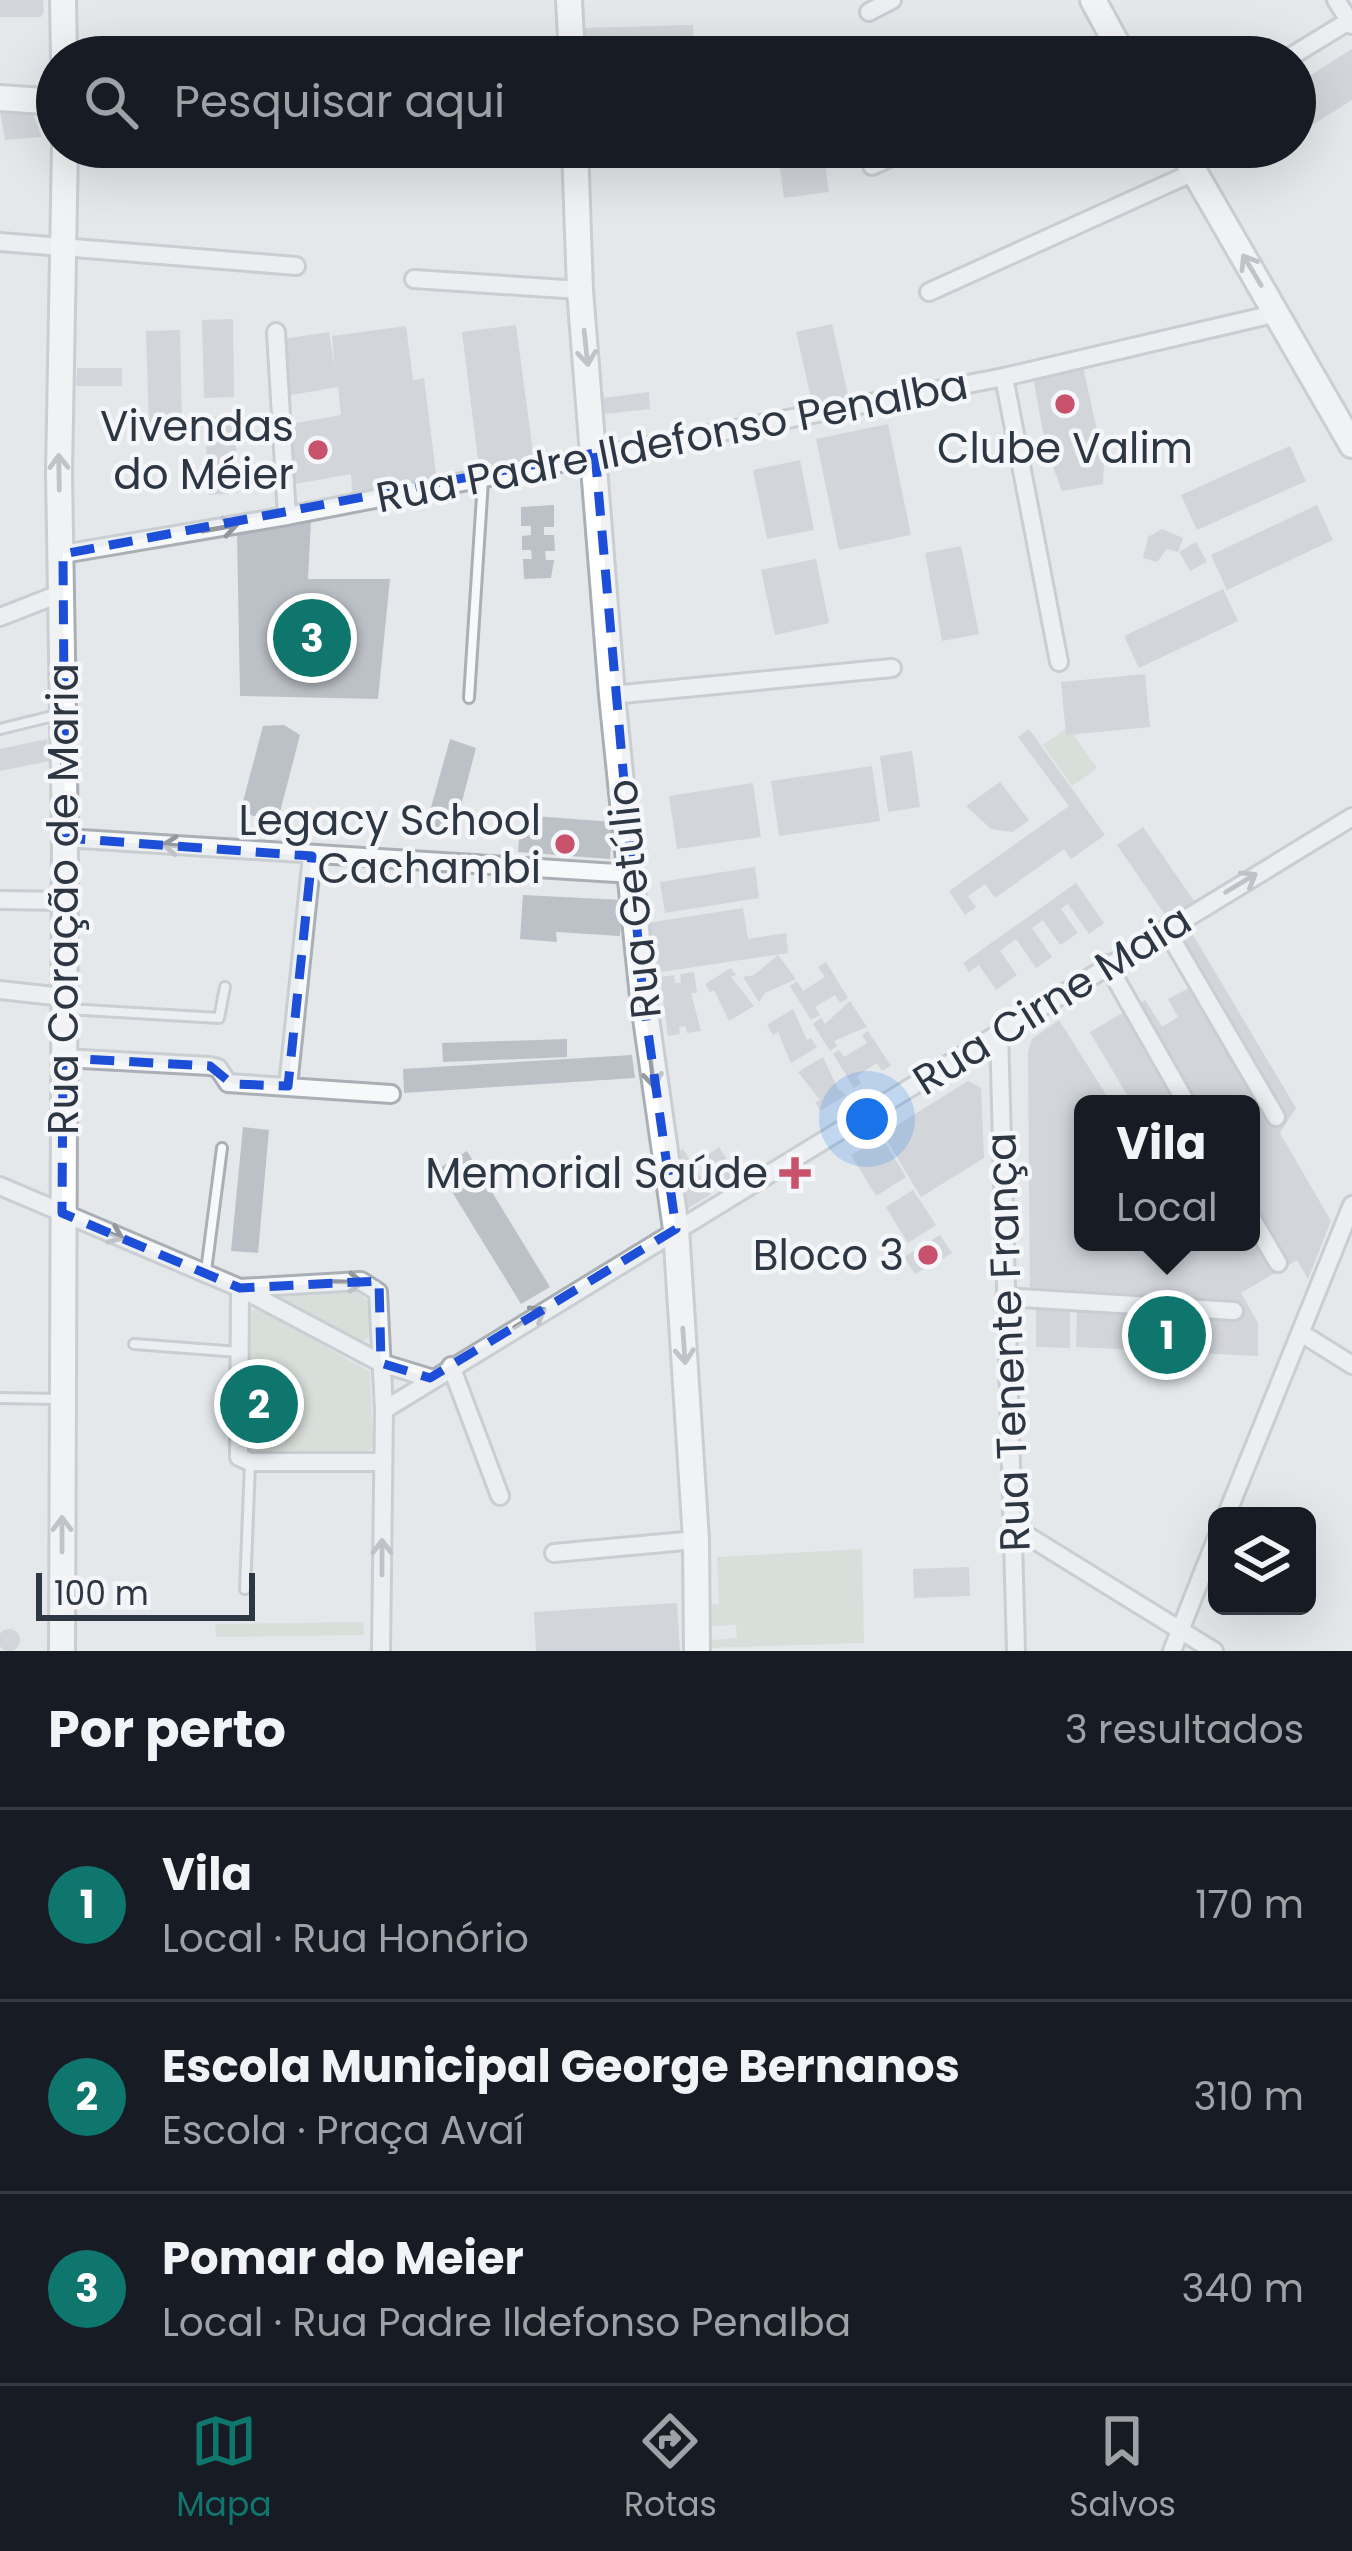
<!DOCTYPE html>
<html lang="pt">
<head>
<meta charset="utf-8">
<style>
  body { margin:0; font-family:Poppins,sans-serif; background:#242831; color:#f1f3f6 }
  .controls { position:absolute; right:36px; bottom:36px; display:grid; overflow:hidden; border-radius:18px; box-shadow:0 12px 48px #0002 }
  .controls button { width:108px; height:108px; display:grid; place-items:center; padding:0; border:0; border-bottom:3px solid #363941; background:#171b24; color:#f1f3f6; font:60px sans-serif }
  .scale { position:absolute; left:36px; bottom:30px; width:219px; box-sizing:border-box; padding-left:12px; border:6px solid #2d3643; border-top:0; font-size:33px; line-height:42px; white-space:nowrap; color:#2d3643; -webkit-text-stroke:9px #f4f6f9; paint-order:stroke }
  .you { position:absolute; left:867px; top:1119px; width:42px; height:42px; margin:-30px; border:9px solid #fff; border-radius:50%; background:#1a73e8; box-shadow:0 0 0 18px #1a73e833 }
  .badge { display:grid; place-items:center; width:78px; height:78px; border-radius:50%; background:#0f766e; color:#fff; font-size:39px; font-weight:700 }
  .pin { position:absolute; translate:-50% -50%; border:6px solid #fff; box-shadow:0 3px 12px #0006 }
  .popup { position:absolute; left:1074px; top:1095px; width:186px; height:156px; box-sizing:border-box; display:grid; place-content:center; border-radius:18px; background:#171b24; filter:drop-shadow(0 3px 9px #0005); font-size:39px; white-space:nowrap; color:#9ea1a6 }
  .popup b { font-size:45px; color:#f1f3f6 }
  .popup::after { content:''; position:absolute; left:50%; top:100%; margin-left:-24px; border:24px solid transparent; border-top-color:#171b24 }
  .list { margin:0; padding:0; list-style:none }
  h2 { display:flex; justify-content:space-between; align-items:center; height:156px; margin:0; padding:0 48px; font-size:51px }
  h2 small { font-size:39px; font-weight:400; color:#9ea1a6 }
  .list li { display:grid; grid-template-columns:78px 1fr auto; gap:36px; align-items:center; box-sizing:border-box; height:192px; padding:0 48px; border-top:3px solid #363941 }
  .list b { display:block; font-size:45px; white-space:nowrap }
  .list p { margin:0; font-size:39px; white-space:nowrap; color:#9ea1a6 }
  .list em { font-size:39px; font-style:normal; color:#9ea1a6 }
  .icon { flex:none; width:66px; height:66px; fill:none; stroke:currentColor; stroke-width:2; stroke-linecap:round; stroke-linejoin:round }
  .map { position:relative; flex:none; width:1352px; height:1651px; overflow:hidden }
  .search { position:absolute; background:#171b24; box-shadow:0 12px 48px #0002; left:36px; right:36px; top:36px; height:132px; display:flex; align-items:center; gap:30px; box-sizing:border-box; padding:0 42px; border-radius:66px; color:#9ea1a6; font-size:45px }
  .sheet { height:732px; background:#171b24 }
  nav { display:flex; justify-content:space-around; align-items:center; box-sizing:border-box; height:168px; border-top:3px solid #363941; background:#171b24; font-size:33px; color:#9ea1a6 }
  nav a { display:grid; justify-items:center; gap:6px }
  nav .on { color:#0f766e }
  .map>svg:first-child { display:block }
  .green { fill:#cbd5c6 }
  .building { fill:#bcc1c8 }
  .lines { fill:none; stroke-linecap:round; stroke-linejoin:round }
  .lane-casing { stroke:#a9afb5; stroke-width:14 }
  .street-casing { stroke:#a9afb5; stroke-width:22 }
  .secondary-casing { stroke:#a9afb5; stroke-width:30 }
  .lane { stroke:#f7f8fa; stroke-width:8 }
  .street { stroke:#f7f8fa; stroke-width:16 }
  .secondary { stroke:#fff; stroke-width:24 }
  .oneway { stroke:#969aa1 }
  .oneway2 { stroke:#92979e }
  .marked { fill:none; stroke:#1d4ed8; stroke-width:9; stroke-dasharray:24 15; stroke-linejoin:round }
  .poi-dot { fill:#c8526b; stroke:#f4f6f9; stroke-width:4.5 }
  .labels { text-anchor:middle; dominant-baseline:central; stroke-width:9; stroke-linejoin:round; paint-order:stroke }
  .poi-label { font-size:42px; fill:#2d3643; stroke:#f4f6f9; text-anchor:end }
  .street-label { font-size:42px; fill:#2d3643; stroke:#f4f6f9 }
</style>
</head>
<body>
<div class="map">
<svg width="1352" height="1651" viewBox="0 0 1352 1651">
  <rect width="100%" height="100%" fill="#e4e8eb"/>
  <!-- green -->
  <g class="green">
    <polygon points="1068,727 1097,768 1072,786 1043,745"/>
    <polygon points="284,1290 360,1293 372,1307 372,1337 361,1342 281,1300"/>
    <polygon points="258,1308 370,1372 373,1445 369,1451 249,1452 247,1314"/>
    <polygon points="862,1549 864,1643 711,1648 711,1640 737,1638 736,1625 710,1626 710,1605 719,1604 717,1557"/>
    <polygon points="363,1622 364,1635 216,1637 215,1624"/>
  </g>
  <!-- building -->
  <g class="building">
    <polygon points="0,0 43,0 44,12 41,17 0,17"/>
    <polygon points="693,25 694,56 585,57 584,28"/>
    <polygon points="1352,49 1352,100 1295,136 1295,85"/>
    <polygon points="0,111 33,114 42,137 5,140"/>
    <polygon points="777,147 823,147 829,192 784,198"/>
    <polygon points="233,319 234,397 204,398 202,320"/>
    <polygon points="832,324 849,399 813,407 796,332"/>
    <polygon points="516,325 534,460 479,468 462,332"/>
    <polygon points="406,326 413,380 424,378 437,481 352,493 351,474 295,484 285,425 341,415 338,387 285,396 277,340 329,332 335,370 332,336"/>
    <polygon points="180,330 182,424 149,425 146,331"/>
    <polygon points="1069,366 1083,367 1104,462 1103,484 1062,491 1046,448 1033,377"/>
    <polygon points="77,368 122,368 122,386 76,386"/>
    <polygon points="649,392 650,409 604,414 603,398"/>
    <polygon points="235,416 238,493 208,495 205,417"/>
    <polygon points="888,424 911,535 839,550 816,439"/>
    <polygon points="1290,446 1306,481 1197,530 1181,495"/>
    <polygon points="800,460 814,530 767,539 753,470"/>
    <polygon points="554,505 554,527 544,527 544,535 554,535 555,551 545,551 546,560 554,560 551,578 524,579 523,559 532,559 531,550 522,550 522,536 531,535 531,526 521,526 521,507"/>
    <polygon points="1317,505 1333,540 1227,590 1211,555"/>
    <polygon points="311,520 308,579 390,579 378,699 240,696 237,533"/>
    <polygon points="1162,529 1183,538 1178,552 1167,549 1157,562 1143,558 1148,537"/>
    <polygon points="1196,542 1207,562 1190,571 1179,552"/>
    <polygon points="961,546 979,634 942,641 925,553"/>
    <polygon points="816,559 829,623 775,635 761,570"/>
    <polygon points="1223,589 1238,621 1139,668 1124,636"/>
    <polygon points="1145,674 1150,727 1066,735 1061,682"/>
    <polygon points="284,725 300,735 279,816 253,816 241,809 263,726"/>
    <polygon points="1029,729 1105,835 1071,859 1064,849 995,898 985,884 968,896 976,907 965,915 949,891 1069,806 1018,737"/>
    <polygon points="47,739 50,761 0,771 0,749"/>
    <polygon points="450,739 476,748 453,836 425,829"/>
    <polygon points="912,751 920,807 888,812 880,756"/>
    <polygon points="872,766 880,821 779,836 771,781"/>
    <polygon points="1000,782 1029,820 1013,832 991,829 966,806"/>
    <polygon points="753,783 761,837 677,849 669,796"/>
    <polygon points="521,815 613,822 610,859 518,852"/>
    <polygon points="1143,827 1194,901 1168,919 1117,845"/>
    <polygon points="755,867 759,898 665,913 660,882"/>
    <polygon points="1076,883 1104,923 1089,934 1068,904 1061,909 1078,933 1060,945 1043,920 1032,928 1052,957 1036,968 1016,939 1000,951 1017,975 996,990 979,965 969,972 963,963"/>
    <polygon points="523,895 623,900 620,936 556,932 557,942 520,939"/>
    <polygon points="743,908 748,939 786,933 788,953 655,973 647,923"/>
    <polygon points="1193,935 1296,1108 1280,1133 1331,1221 1308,1279 1297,1260 1241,1293 1258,1323 1258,1356 1076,1347 1077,1309 1070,1308 1070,1348 1036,1347 1036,1305 1030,1305 1028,1052 1032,1039 1059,1020 1112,1104 1083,1104 1083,1242 1251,1242 1251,1104 1132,1104 1090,1032 1145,1000 1162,1027 1178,1017 1168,999 1195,985 1173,948"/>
    <polygon points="778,955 796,979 765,993 759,1002 743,977 754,975"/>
    <polygon points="826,962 848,998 840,1003 835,995 815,1007 820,1015 811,1020 790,986 797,981 803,991 825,977 818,967"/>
    <polygon points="731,968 736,975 731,977 754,1006 729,1021 714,990 710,992 705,984"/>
    <polygon points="694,972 697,993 691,993 701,1031 687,1033 686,1026 679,1027 680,1034 668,1036 660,977 674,975 675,983 681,983 680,974"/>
    <polygon points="850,1001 867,1027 834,1041 837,1046 830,1051 813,1024 821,1018 825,1024"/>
    <polygon points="793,1009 807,1040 811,1038 817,1047 791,1063 778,1032 773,1035 767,1025"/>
    <polygon points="868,1031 891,1066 882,1071 877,1063 857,1076 861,1083 854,1088 833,1054 839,1050 844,1057 867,1043 862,1035"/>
    <polygon points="567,1039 567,1057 443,1062 442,1043"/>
    <polygon points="632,1055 635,1078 404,1093 403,1069"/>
    <polygon points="823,1057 838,1089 846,1095 820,1111 815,1102 820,1100 798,1072"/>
    <polygon points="968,1081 981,1088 984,1158 921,1197 883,1134"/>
    <polygon points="243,1127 269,1130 258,1253 231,1251"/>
    <polygon points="882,1137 906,1177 876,1196 851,1155"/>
    <polygon points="719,1147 739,1179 725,1186 706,1156"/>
    <polygon points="683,1149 711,1194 682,1212 671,1156"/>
    <polygon points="467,1151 550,1287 521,1304 438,1169"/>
    <polygon points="913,1190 936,1225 908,1243 886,1207"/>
    <polygon points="940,1235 952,1253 915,1274 904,1257"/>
    <polygon points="969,1567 970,1596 914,1598 913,1569"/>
    <polygon points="677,1603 680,1651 536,1651 534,1612"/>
    <circle cx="9" cy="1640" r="11"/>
  </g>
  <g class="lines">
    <!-- lane casing -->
    <g class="lane-casing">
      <g id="lane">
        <polyline points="469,698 483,480"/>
        <polyline points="0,729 57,715"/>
        <polyline points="68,1009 219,1018 225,987"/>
        <polyline points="206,1271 222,1148"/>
        <polyline points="134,1344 239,1352"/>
        <polyline points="0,1398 58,1399"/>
        <polyline points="245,1589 250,1464"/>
      </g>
    </g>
    <!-- street casing -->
    <g class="street-casing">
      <g id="street">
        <polyline points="1336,0 1352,25"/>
        <polyline points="869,12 892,0"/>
        <polyline points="1290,57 1352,19"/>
        <polyline points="872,166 914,147"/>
        <polyline points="0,242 296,266"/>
        <polyline points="414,279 580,290"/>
        <polyline points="929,292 1194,172"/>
        <polyline points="276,332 287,516"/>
        <polyline points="1004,377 1059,662"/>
        <polyline points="63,554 287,516 1004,377 1278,313"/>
        <polyline points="0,617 64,592"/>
        <polyline points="612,695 892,668"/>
        <polyline points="65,838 632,874"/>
        <polyline points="0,900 64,901"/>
        <polyline points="1166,929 1276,1117"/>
        <polyline points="1107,964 1187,1104"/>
        <polyline points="0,990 63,997"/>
        <polyline points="999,1032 1016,1651"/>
        <polyline points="63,1058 210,1066 218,1068 228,1083 391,1094"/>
        <polyline points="288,1086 312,856"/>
        <polyline points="0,1186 240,1288 381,1363 430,1378"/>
        <polyline points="1251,1217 1278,1263"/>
        <polyline points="240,1288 361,1281 378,1292 384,1410 381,1651"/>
        <polyline points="240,1288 239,1457 250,1462 382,1462"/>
        <polyline points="1005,1297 1234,1311"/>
        <polyline points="1301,1333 1352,1365"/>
        <polyline points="451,1366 500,1496"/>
        <polyline points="384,1410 1352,817"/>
        <polyline points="1226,1516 1352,1205"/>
        <polyline points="1015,1528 1214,1651"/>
        <polyline points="554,1553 696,1540"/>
        <polyline points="1172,1651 1217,1537"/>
      </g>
    </g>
    <!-- secondary casing -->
    <g class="secondary-casing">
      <g id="secondary">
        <polyline points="63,0 64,57"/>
        <polyline points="569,0 572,57"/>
        <polyline points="1093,0 1124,57"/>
        <polyline points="0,98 57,102"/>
        <polyline points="575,147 580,290 612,695 643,997 676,1229 696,1540 697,1651"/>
        <polyline points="1180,147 1352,445"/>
        <polyline points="62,1651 65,838 59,473 65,147"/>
      </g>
    </g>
    <!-- lane -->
    <use href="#lane" class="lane"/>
    <!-- street -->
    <use href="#street" class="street"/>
    <!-- secondary -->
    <use href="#secondary" class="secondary"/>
  </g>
  <!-- one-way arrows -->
  <defs><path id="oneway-shaft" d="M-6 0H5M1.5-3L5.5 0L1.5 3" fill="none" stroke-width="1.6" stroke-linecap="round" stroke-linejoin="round" transform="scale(3)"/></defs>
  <g class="oneway">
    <use href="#oneway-shaft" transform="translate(1252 270) rotate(-121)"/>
    <use href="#oneway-shaft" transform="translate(586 348) rotate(84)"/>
    <use href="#oneway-shaft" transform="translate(59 472) rotate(-91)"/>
    <use href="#oneway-shaft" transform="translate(652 1070) rotate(83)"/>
    <use href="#oneway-shaft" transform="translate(684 1346) rotate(86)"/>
    <use href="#oneway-shaft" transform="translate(62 1534) rotate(-90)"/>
  </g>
  <g class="oneway2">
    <use href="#oneway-shaft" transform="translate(220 528) rotate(-10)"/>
    <use href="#oneway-shaft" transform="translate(180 846) rotate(-176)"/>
    <use href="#oneway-shaft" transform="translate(1241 883) rotate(-31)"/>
    <use href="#oneway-shaft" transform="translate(107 1232) rotate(23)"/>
    <use href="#oneway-shaft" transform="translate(346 1282) rotate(2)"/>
    <use href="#oneway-shaft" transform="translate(530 1318) rotate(-31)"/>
    <use href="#oneway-shaft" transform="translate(382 1557) rotate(-90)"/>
  </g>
  <!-- marked area -->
  <path d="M0 0H1352V1651H0ZM595,453L643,997L676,1229L430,1378L381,1363L379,1281L240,1288L62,1213L63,1058L210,1066L232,1084L288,1086L312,856L65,838L63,554Z" fill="#e4e8eb" fill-opacity=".55" fill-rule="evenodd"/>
  <path class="marked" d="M595,453L643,997L676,1229L430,1378L381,1363L379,1281L240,1288L62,1213L63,1058L210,1066L232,1084L288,1086L312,856L65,838L63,554Z"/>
  <!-- markers -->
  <g class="poi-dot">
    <circle cx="1065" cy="404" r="12"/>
    <circle cx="318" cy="450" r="12"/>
    <circle cx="565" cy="844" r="12"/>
    <path d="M789 1155h12v12h12v12h-12v12h-12v-12h-12v-12h12z"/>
    <circle cx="928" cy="1255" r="12"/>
  </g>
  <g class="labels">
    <!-- poi labels -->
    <g class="poi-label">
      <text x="294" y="426">Vivendas<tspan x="294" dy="48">do Méier</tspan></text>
      <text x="1065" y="448" text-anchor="middle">Clube Valim</text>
      <text x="541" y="820">Legacy School<tspan x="541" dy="48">Cachambi</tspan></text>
      <text x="768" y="1173">Memorial Saúde</text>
      <text x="904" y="1255">Bloco 3</text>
    </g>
    <!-- street labels -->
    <g class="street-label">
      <text transform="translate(672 441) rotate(-11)">Rua Padre Ildefonso Penalba</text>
      <text transform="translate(63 899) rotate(-90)">Rua Coração de Maria</text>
      <text transform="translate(634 899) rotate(-96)">Rua Getúlio</text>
      <text transform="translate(1052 1000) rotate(-32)">Rua Cirne Maia</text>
      <text transform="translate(1008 1342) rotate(-92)">Rua Tenente França</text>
    </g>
  </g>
</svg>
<div class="controls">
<button><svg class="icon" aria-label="layers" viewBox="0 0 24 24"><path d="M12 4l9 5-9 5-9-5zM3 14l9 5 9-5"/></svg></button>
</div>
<div class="scale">100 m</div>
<div class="you"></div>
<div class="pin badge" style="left:1167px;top:1335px">1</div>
<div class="popup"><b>Vila</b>Local</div>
<div class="pin badge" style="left:259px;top:1404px">2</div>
<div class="pin badge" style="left:312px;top:638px">3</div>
<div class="search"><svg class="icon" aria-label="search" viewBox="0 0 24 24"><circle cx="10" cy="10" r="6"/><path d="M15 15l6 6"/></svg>Pesquisar aqui</div>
</div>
<section class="sheet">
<h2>Por perto<small>3 resultados</small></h2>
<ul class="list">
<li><span class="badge">1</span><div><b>Vila</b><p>Local · Rua Honório</p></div><em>170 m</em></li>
<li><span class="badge">2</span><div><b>Escola Municipal George Bernanos</b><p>Escola · Praça Avaí</p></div><em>310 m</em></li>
<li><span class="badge">3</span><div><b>Pomar do Meier</b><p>Local · Rua Padre Ildefonso Penalba</p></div><em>340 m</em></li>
</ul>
</section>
<nav>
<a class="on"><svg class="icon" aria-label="map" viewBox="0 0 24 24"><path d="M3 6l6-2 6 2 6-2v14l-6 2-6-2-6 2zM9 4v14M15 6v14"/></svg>Mapa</a>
<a><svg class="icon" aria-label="directions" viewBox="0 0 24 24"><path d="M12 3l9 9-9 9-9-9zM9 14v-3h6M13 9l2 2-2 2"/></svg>Rotas</a>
<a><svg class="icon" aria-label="saved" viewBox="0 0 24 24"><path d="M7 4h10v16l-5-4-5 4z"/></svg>Salvos</a>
</nav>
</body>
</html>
